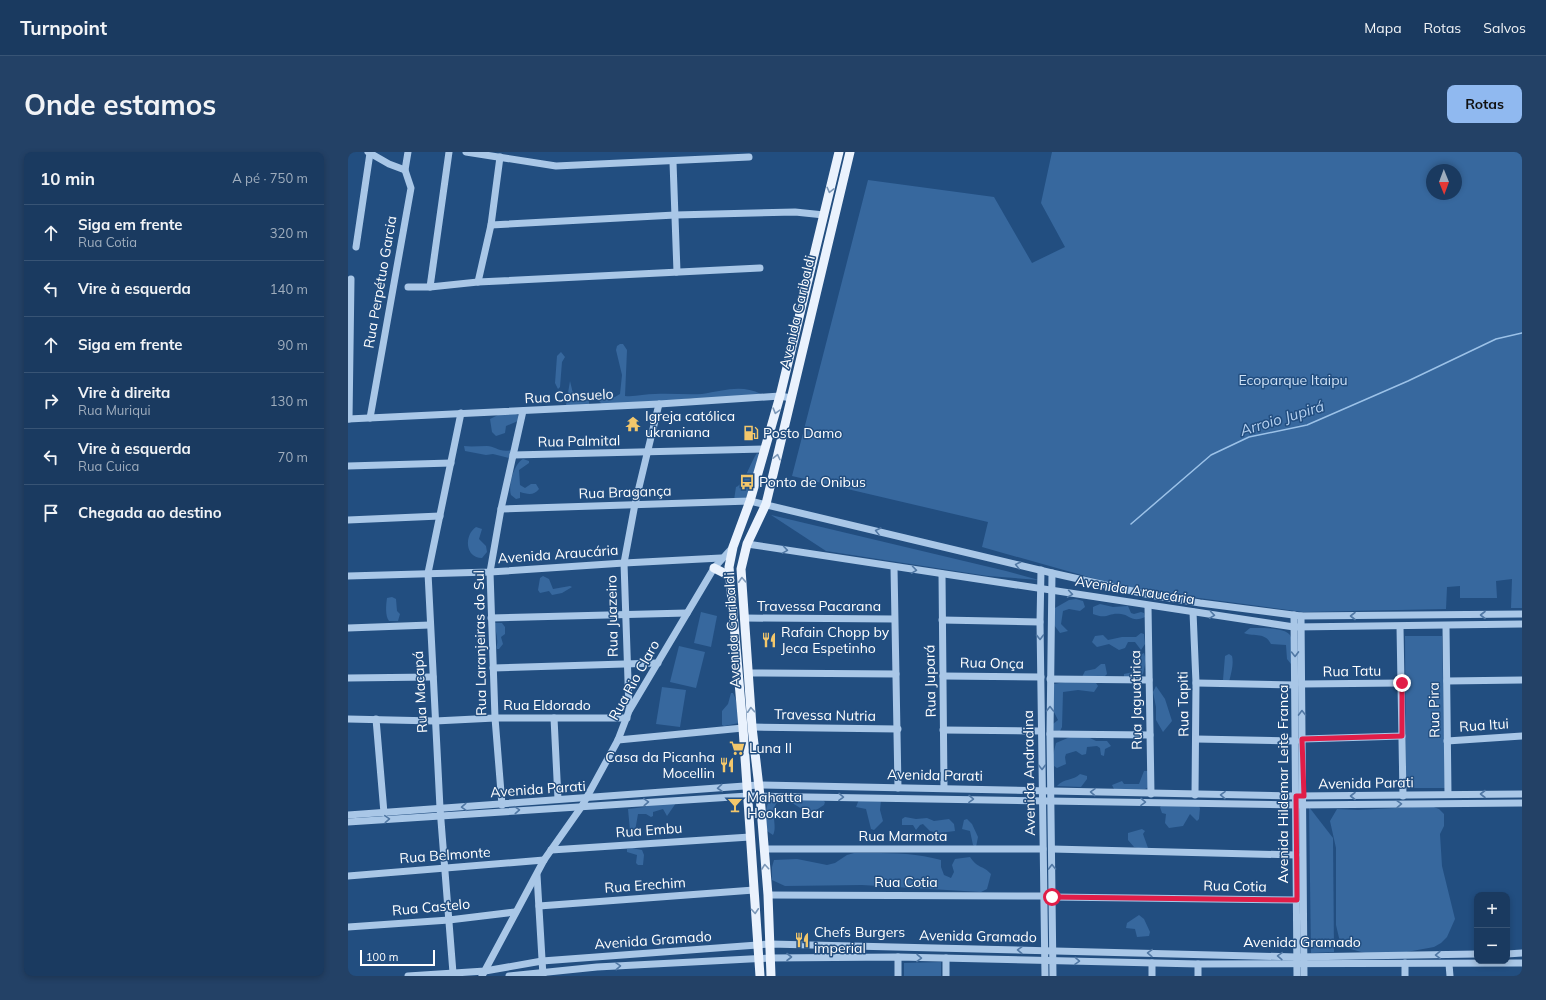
<!DOCTYPE html>
<html lang="pt">
<head>
<meta charset="utf-8">
<style>
  body { margin:0; font-family:Mulish,sans-serif; background:#234166; color:#f1f3f6 }
  .controls { position:absolute; right:12px; bottom:12px; display:grid; overflow:hidden; border-radius:8px; box-shadow:0 2px 6px #0003 }
  .controls button { width:36px; height:36px; display:grid; place-items:center; padding:0; border:0; border-bottom:1px solid #385475; background:#1a3a60; color:#f1f3f6; font:20px sans-serif }
  .compass { position:absolute; left:1078px; top:12px; width:36px; height:36px; border-radius:50%; background:#1a3a60; box-shadow:0 2px 6px #0003; rotate:179deg }
  .scale { position:absolute; left:12px; bottom:10px; width:75px; box-sizing:border-box; padding-left:4px; border:2px solid #fff; border-top:0; font-size:11px; line-height:14px; white-space:nowrap; color:#fff; -webkit-text-stroke:3px #224e80; paint-order:stroke }
  .stop { position:absolute; width:12px; height:12px; margin:-9px; border:3px solid #e11d48; border-radius:50%; background:#fff }
  .stop.end { background:#e11d48; border-color:#fff; box-shadow:0 1px 4px #0008 }
  .list { margin:0; padding:0; list-style:none }
  h2 { display:flex; justify-content:space-between; align-items:center; height:52px; margin:0; padding:0 16px; font-size:17px }
  h2 small { font-size:13px; font-weight:400; color:#9fadbd }
  .list li { display:grid; grid-template-columns:26px 1fr auto; gap:12px; align-items:center; box-sizing:border-box; height:56px; padding:0 16px; border-top:1px solid #385475 }
  .list b { display:block; font-size:15px; white-space:nowrap }
  .list p { margin:0; font-size:13px; white-space:nowrap; color:#9fadbd }
  .list em { font-size:13px; font-style:normal; color:#9fadbd }
  .icon { flex:none; width:22px; height:22px; fill:none; stroke:currentColor; stroke-width:2; stroke-linecap:round; stroke-linejoin:round }
  .map { position:relative; flex:none; width:1174px; height:824px; overflow:hidden; border-radius:8px }
  header { display:flex; align-items:center; gap:24px; box-sizing:border-box; height:56px; padding:0 20px; background:#1a3a60; border-bottom:1px solid #385475 }
  header strong { font-size:19px }
  nav { display:flex; gap:22px; margin-inline-start:auto; font-size:14px }
  .intro { display:flex; align-items:center; justify-content:space-between; box-sizing:border-box; height:96px; padding:0 24px }
  h1 { margin:0; font-size:28px }
  .button { padding:10px 18px; border-radius:8px; background:#90b9f0; color:#111; font-size:14px; font-weight:700 }
  main { display:flex; gap:24px; padding:0 24px }
  aside { flex:1; background:#1a3a60; border-radius:8px; box-shadow:0 2px 6px #0003 }
  .map>svg:first-child { display:block }
  .green { fill:#37689e; fill-rule:evenodd }
  .lines { fill:none; stroke-linecap:round; stroke-linejoin:round }
  .stream { stroke:#9cc2e8; stroke-width:1.5 }
  .minor { stroke:#a9c7e7; stroke-width:7 }
  .major { stroke:#eaf2fd; stroke-width:9 }
  .oneway { stroke:#7c98b8 }
  .oneway2 { stroke:#5178a4 }
  .route { stroke:#e11d48; stroke-width:5 }
  .labels { text-anchor:middle; dominant-baseline:central; stroke-width:3; stroke-linejoin:round; paint-order:stroke }
  .street-label { font-size:14px; fill:#fff; stroke:#224e80 }
  .park-label { font-size:14px; fill:#cce0f5; stroke:#224e80 }
  .poi-label { font-size:14px; fill:#fff; stroke:#224e80; text-anchor:start }
  .water-label { font-size:15px; font-style:italic; fill:#b4d0ef; stroke:#224e80 }
</style>
</head>
<body>
<header>
<strong>Turnpoint</strong>
<nav><a>Mapa</a><a>Rotas</a><a>Salvos</a></nav>
</header>
<div class="intro"><h1>Onde estamos</h1><a class="button">Rotas</a></div>
<main>
<aside>
<h2>10 min<small>A pé · 750 m</small></h2>
<ul class="list">
<li><svg class="icon" aria-label="ahead" viewBox="0 0 24 24"><path d="M12 20V5M6 11l6-6 6 6"/></svg><div><b>Siga em frente</b><p>Rua Cotia</p></div><em>320 m</em></li>
<li><svg class="icon" aria-label="left" viewBox="0 0 24 24"><path d="M17 20v-9H6M10 6l-5 5 5 5"/></svg><div><b>Vire à esquerda</b></div><em>140 m</em></li>
<li><svg class="icon" aria-label="ahead" viewBox="0 0 24 24"><path d="M12 20V5M6 11l6-6 6 6"/></svg><div><b>Siga em frente</b></div><em>90 m</em></li>
<li><svg class="icon" aria-label="right" viewBox="0 0 24 24"><path d="M7 20v-9h11M14 6l5 5-5 5"/></svg><div><b>Vire à direita</b><p>Rua Muriqui</p></div><em>130 m</em></li>
<li><svg class="icon" aria-label="left" viewBox="0 0 24 24"><path d="M17 20v-9H6M10 6l-5 5 5 5"/></svg><div><b>Vire à esquerda</b><p>Rua Cuica</p></div><em>70 m</em></li>
<li><svg class="icon" aria-label="arrive" viewBox="0 0 24 24"><path d="M6 21V4h12l-3 4 3 4H6"/></svg><div><b>Chegada ao destino</b></div></li>
</ul>
</aside>
<div class="map">
<svg width="1174" height="824" viewBox="0 0 1174 824">
  <rect width="100%" height="100%" fill="#224e80"/>
  <!-- green -->
  <g class="green">
    <path d="M704,0H1174V456H1163L1164,427L1148,429L1149,446H1112V434L1099,435L1098,457L955,460L783,437L634,395L640,370L444,324L520,28L646,45L684,111L717,95L693,51ZM1084,18H1108V42H1084Z"/>
    <path d="M272,192H275L279,198L277,244C287,245 297,242 307,242C323,241 338,243 354,242C375,239 393,232 413,242L408,244L353,248L343,246L330,248L254,252L251,249L253,246L267,245L272,242L274,223L268,198L269,194Z"/>
    <polygon points="213,200 217,205 214,210 212,235 210,237 207,231 209,204"/>
    <polygon points="222,229 227,250 239,243 241,246 241,253 218,253"/>
    <polygon points="161,262 168,262 171,264 170,269 158,274 157,281 148,284 144,280 142,267 150,263"/>
    <path d="M116,294C123,295 131,294 139,294C147,294 151,301 164,298L161,306L145,302L138,303L117,299Z"/>
    <path d="M409,301L412,303L402,345L386,348L388,335C396,333 403,309 409,301Z"/>
    <path d="M175,307L181,309V311L171,318L172,333L177,336L183,332H188L191,337C186,344 179,342 172,340V346L168,347L163,343C160,333 166,312 175,307Z"/>
    <polygon points="423,363 658,419 691,428 640,424 478,399"/>
    <path d="M128,375L134,377L131,387L138,394L139,400L134,406C117,406 116,383 128,375Z"/>
    <polygon points="195,424 201,427 205,437 222,434 224,435 214,441 204,443 201,439 192,441 190,438 192,426"/>
    <path d="M44,445L48,447L49,459L52,462L50,469H41C37,464 38,453 39,446Z"/>
    <polygon points="728,447 735,449 737,455 732,459 721,457 715,459 713,472 720,479 712,481 706,473 707,456 721,448"/>
    <path d="M752,452L765,455L780,454L783,461L786,462L793,460L796,461L797,465C784,471 782,463 773,462C760,460 760,468 745,462V455Z"/>
    <polygon points="353,460 369,464 363,495 346,491"/>
    <path d="M147,471H154L157,475V482L153,485L155,492L151,497H149C148,493 150,492 149,487C149,482 147,477 147,471Z"/>
    <path d="M902,476C910,476 937,475 942,483C946,490 943,504 943,512L939,507L938,493L923,492C917,480 907,485 896,481Z"/>
    <polygon points="793,481 796,482 797,492 793,498 787,490 780,490 777,496 771,498 761,492 749,495 744,490 747,484 755,483 760,488 774,485 788,485"/>
    <polygon points="1057,484 1094,484 1097,636 1058,636"/>
    <polygon points="331,494 357,500 348,536 322,530"/>
    <polygon points="796,501 798,508 795,522 789,526 776,526 776,522 790,519 791,512 786,506"/>
    <path d="M881,502L884,504C886,512 883,522 881,530H878L875,528L877,504Z"/>
    <polygon points="753,512 757,512 759,522 756,525 734,525 737,519 747,517"/>
    <polygon points="717,530 748,531 750,534 746,540 730,538 715,540 714,575 712,579 704,578 705,572 710,568 705,558 706,535 706,532"/>
    <polygon points="808,534 817,547 824,569 815,580 808,568 808,555 805,540"/>
    <polygon points="314,535 338,538 332,575 308,572"/>
    <polygon points="383,541 385,541 388,548 391,571 376,574 374,573 374,559 380,552"/>
    <polygon points="740,585 748,589 759,589 763,594 757,597 756,604 753,603 752,596 749,594 739,595 738,602 734,603 728,599 718,602 717,605 718,612 709,616 706,614 705,603 708,591 722,585"/>
    <polygon points="796,619 800,619 801,635 797,637 767,639 764,633 774,629 776,632 791,632"/>
    <path d="M732,622L739,624V627L733,635L709,634C716,626 725,629 732,622Z"/>
    <path d="M423,645L474,647L477,650L476,653L462,662L441,649H430C421,659 430,674 425,683L419,679C418,666 416,656 423,645Z"/>
    <polygon points="512,645 533,648 532,658 535,669 526,678 523,677 518,657 508,655"/>
    <polygon points="328,651 319,664 315,657 305,660 305,664 303,665 298,662 290,662 287,679 282,679 280,657 297,655 301,652"/>
    <polygon points="815,652 850,653 852,656 851,667 849,669 842,662 835,674 821,676 817,671 818,662 814,661 812,655"/>
    <polygon points="1083,654 1091,657 1096,662 1096,674 1092,682 1094,714 1107,767 1099,785 1093,791 1086,795 1053,801 1017,801 999,796 992,790 988,773 988,696 982,669 989,657 1010,658"/>
    <polygon points="961,655 985,686 986,800 963,801"/>
    <polygon points="557,665 568,667 579,666 586,669 601,667 606,672 607,679 590,681 582,679 575,672 572,673 568,678 565,673 554,673 554,667"/>
    <polygon points="619,667 624,672 630,685 628,695 625,693 622,679 614,677 616,668"/>
    <polygon points="794,677 797,679 795,682 800,696 798,698 786,695 780,688 780,681"/>
    <polygon points="284,696 294,698 296,703 295,713 290,713 288,711 289,703 279,700 279,697"/>
    <path d="M506,701C535,701 565,700 593,708V715L596,723L603,726L606,720L604,713L607,707L622,705C630,717 635,713 643,722L639,737L633,740L514,733L437,734L424,728V715L426,708L449,707L479,713L487,711L499,703Z"/>
    <polygon points="791,763 796,767 802,780 801,784 789,785 787,777 778,776 779,771"/>
    <polygon points="593,810 593,824 556,824 556,811"/>
  </g>
  <g class="lines">
    <!-- stream -->
    <polyline class="stream" points="783,372 863,303 901,285 959,273 1060,229 1148,187 1174,181"/>
    <!-- minor -->
    <g class="minor">
      <polyline points="20,0 41,12 57,18"/>
      <polyline points="118,0 208,14 401,5"/>
      <polyline points="325,10 329,120"/>
      <polyline points="143,73 327,63 447,60 476,63"/>
      <polyline points="8,95 22,1"/>
      <polyline points="130,130 143,73 152,5"/>
      <polyline points="60,135 82,135 130,130 412,116"/>
      <polyline points="82,135 101,0"/>
      <polyline points="22,266 63,36 57,18 60,0"/>
      <polyline points="0,267 311,252 432,244 443,246"/>
      <polyline points="1,267 3,127"/>
      <polyline points="165,303 416,297"/>
      <polyline points="0,314 103,311"/>
      <polyline points="153,357 402,349 704,421 802,443 852,451 953,464 1174,462"/>
      <polyline points="0,368 92,364"/>
      <polyline points="399,392 946,475 1174,472"/>
      <polyline points="546,415 550,636"/>
      <polyline points="693,418 692,470 697,824"/>
      <polyline points="704,421 702,582 705,824"/>
      <polyline points="594,422 596,636"/>
      <polyline points="0,424 142,420 276,411 373,406"/>
      <polyline points="800,454 803,642"/>
      <polyline points="845,460 848,531 847,643"/>
      <polyline points="946,463 949,824"/>
      <polyline points="953,464 956,824"/>
      <polyline points="143,466 339,461"/>
      <polyline points="396,466 546,467"/>
      <polyline points="594,468 692,470"/>
      <polyline points="1098,474 1100,642"/>
      <polyline points="1052,475 1055,644"/>
      <polyline points="0,476 82,473"/>
      <polyline points="145,516 310,511"/>
      <polyline points="400,521 548,522"/>
      <polyline points="595,524 693,525"/>
      <polyline points="0,526 85,525"/>
      <polyline points="702,527 801,528"/>
      <polyline points="1099,529 1174,528"/>
      <polyline points="848,531 947,533"/>
      <polyline points="954,532 1054,531"/>
      <polyline points="281,558 276,411 287,352 311,252"/>
      <polyline points="206,566 210,647"/>
      <polyline points="0,567 87,569 147,566 279,566"/>
      <polyline points="28,567 36,661"/>
      <polyline points="404,575 550,577"/>
      <polyline points="595,578 693,579"/>
      <polyline points="702,582 802,583"/>
      <polyline points="848,587 948,589"/>
      <polyline points="955,587 1054,584"/>
      <polyline points="270,588 395,576"/>
      <polyline points="1099,589 1174,584"/>
      <polyline points="154,653 147,566 142,420 153,357 175,259"/>
      <polyline points="0,663 410,633 948,644 1174,642"/>
      <polyline points="0,670 400,644 948,653 1174,651"/>
      <polyline points="416,697 695,697"/>
      <polyline points="704,697 948,703"/>
      <polyline points="203,698 402,685"/>
      <polyline points="189,723 195,824"/>
      <polyline points="0,724 196,708"/>
      <polyline points="420,743 697,744"/>
      <polyline points="704,745 949,748"/>
      <polyline points="191,754 406,738"/>
      <polyline points="0,775 101,768 167,760"/>
      <polyline points="1159,802 1174,801"/>
      <polyline points="598,806 598,824"/>
      <polyline points="804,811 804,824"/>
      <polyline points="1057,811 1057,824"/>
      <polyline points="1101,812 1102,824"/>
      <polyline points="105,821 92,656 80,421 113,261"/>
      <polyline points="60,824 137,819 194,809 422,792 949,805 1129,802"/>
      <polyline points="134,824 196,708 234,654 270,588 281,559 366,416 385,395"/>
      <polyline points="161,824 249,815 422,806 550,805 850,812 1174,811"/>
      <polyline points="550,824 550,805"/>
      <polyline points="850,824 850,812"/>
    </g>
    <!-- major -->
    <g class="major">
      <polyline points="366,416 382,424"/>
      <polyline points="412,824 395,576 381,415 385,395 402,349 432,244 491,0"/>
      <polyline points="423,824 420,743 412,644 404,575 393,417 399,392 418,352 502,0"/>
    </g>
  </g>
  <!-- one-way arrows -->
  <defs><path id="oneway-chevron" d="M-2-3.5L2.5 0L-2 3.5" fill="none" stroke-width="1.6" stroke-linecap="round" stroke-linejoin="round"/></defs>
  <g class="oneway">
    <use href="#oneway-chevron" transform="translate(482 38) rotate(104)"/>
    <use href="#oneway-chevron" transform="translate(428 259) rotate(106)"/>
    <use href="#oneway-chevron" transform="translate(429 305) rotate(-77)"/>
    <use href="#oneway-chevron" transform="translate(394 428) rotate(-93)"/>
    <use href="#oneway-chevron" transform="translate(403 558) rotate(-94)"/>
    <use href="#oneway-chevron" transform="translate(417 715) rotate(-95)"/>
    <use href="#oneway-chevron" transform="translate(407 759) rotate(86)"/>
  </g>
  <g class="oneway2">
    <use href="#oneway-chevron" transform="translate(530 379) rotate(-166)"/>
    <use href="#oneway-chevron" transform="translate(437 398) rotate(9)"/>
    <use href="#oneway-chevron" transform="translate(670 413) rotate(-166)"/>
    <use href="#oneway-chevron" transform="translate(566 418) rotate(8)"/>
    <use href="#oneway-chevron" transform="translate(722 442) rotate(9)"/>
    <use href="#oneway-chevron" transform="translate(864 463) rotate(8)"/>
    <use href="#oneway-chevron" transform="translate(1135 463) rotate(180)"/>
    <use href="#oneway-chevron" transform="translate(1005 464) rotate(180)"/>
    <use href="#oneway-chevron" transform="translate(692 485) rotate(89)"/>
    <use href="#oneway-chevron" transform="translate(947 502) rotate(89)"/>
    <use href="#oneway-chevron" transform="translate(702 557) rotate(-90)"/>
    <use href="#oneway-chevron" transform="translate(954 561) rotate(-91)"/>
    <use href="#oneway-chevron" transform="translate(694 615) rotate(89)"/>
    <use href="#oneway-chevron" transform="translate(372 636) rotate(175)"/>
    <use href="#oneway-chevron" transform="translate(745 640) rotate(-178)"/>
    <use href="#oneway-chevron" transform="translate(1135 642) rotate(180)"/>
    <use href="#oneway-chevron" transform="translate(875 643) rotate(-179)"/>
    <use href="#oneway-chevron" transform="translate(1005 644) rotate(180)"/>
    <use href="#oneway-chevron" transform="translate(493 645) rotate(1)"/>
    <use href="#oneway-chevron" transform="translate(623 647) rotate(1)"/>
    <use href="#oneway-chevron" transform="translate(298 650) rotate(-3)"/>
    <use href="#oneway-chevron" transform="translate(795 650) rotate(1)"/>
    <use href="#oneway-chevron" transform="translate(1051 652) rotate(-1)"/>
    <use href="#oneway-chevron" transform="translate(116 655) rotate(177)"/>
    <use href="#oneway-chevron" transform="translate(169 658) rotate(-4)"/>
    <use href="#oneway-chevron" transform="translate(39 667) rotate(-4)"/>
    <use href="#oneway-chevron" transform="translate(704 715) rotate(-91)"/>
    <use href="#oneway-chevron" transform="translate(672 798) rotate(-179)"/>
    <use href="#oneway-chevron" transform="translate(802 801) rotate(-178)"/>
    <use href="#oneway-chevron" transform="translate(1090 803) rotate(179)"/>
    <use href="#oneway-chevron" transform="translate(932 804) rotate(-178)"/>
    <use href="#oneway-chevron" transform="translate(441 805)"/>
    <use href="#oneway-chevron" transform="translate(571 806) rotate(1)"/>
    <use href="#oneway-chevron" transform="translate(729 809) rotate(2)"/>
    <use href="#oneway-chevron" transform="translate(270 814) rotate(-4)"/>
  </g>
  <g class="lines">
    <!-- route -->
    <polyline class="route" points="704,745 949,748 948,644 956,644 954,587 1054,584 1054,531"/>
  </g>
  <!-- icons -->
  <defs>
    <g id="temple-bare" transform="scale(1.2)"><path d="M0-6L5-2H3V0L6.5 2.5H4V6H1.5V3h-3V6H-4V2.5H-6.5L-3 0V-2H-5Z" fill="#f3c76b" stroke="#224e80" stroke-width="2.5" paint-order="stroke"/></g>
    <g id="fuel-bare" transform="scale(1.2)"><path d="M-5.5-6h7V0h2V4h1.3V-2.5L3-4.5l.8-.8L6-3V5H2.5V1h-1V6h-7ZM-4.2-4.7v3.2H.2V-4.7Z" fill="#f3c76b" stroke="#224e80" stroke-width="2.5" paint-order="stroke"/></g>
    <g id="bus-bare" transform="scale(1.2)"><path d="M-5-6H5V4H4V6H2V4H-2V6H-4V4H-5ZM-3.5-4V0h7V-4ZM-3.5 1.2v1.5H-2V1.2ZM2 1.2v1.5H3.5V1.2Z" fill="#f3c76b" stroke="#224e80" stroke-width="2.5" paint-order="stroke"/></g>
    <g id="restaurant-bare" transform="scale(1.2)"><path d="M-5-6h1v4h1v-4h1v4h1v-4h1v5L-1.5 .5V6h-2V.5L-5-1ZM5-6V6H3V1.5H1.5Q1.5-4 5-6Z" fill="#f3c76b" stroke="#224e80" stroke-width="2.5" paint-order="stroke"/></g>
    <g id="supermarket-bare" transform="scale(1.2)"><path d="M-6-5.5h2.5l.6 2H6L4.5 2H-2.5L-4.4-4H-6ZM-1.5 3.2a1.3 1.3 0 1 0 .1 0ZM3 3.2a1.3 1.3 0 1 0 .1 0Z" fill="#f3c76b" stroke="#224e80" stroke-width="2.5" paint-order="stroke"/></g>
    <g id="bar-bare" transform="scale(1.2)"><path d="M-6-5H6L.8 .8V4.5H3.5V6h-7V4.5H-.8V.8Z" fill="#f3c76b" stroke="#224e80" stroke-width="2.5" paint-order="stroke"/></g>
  </defs>
  <g fill-rule="evenodd">
    <use href="#temple-bare" x="285" y="272"/>
    <use href="#fuel-bare" x="403" y="281"/>
    <use href="#bus-bare" x="399" y="330"/>
    <use href="#restaurant-bare" x="421" y="488"/>
    <use href="#supermarket-bare" x="389" y="596"/>
    <use href="#restaurant-bare" x="379" y="613"/>
    <use href="#bar-bare" x="387" y="653"/>
    <use href="#restaurant-bare" x="454" y="788"/>
  </g>
  <g class="labels">
    <!-- street labels -->
    <g class="street-label">
      <text transform="translate(32 130) rotate(-80)">Rua Perpétuo Garcia</text>
      <text transform="translate(449 160) rotate(-77)">Avenida Garibaldi</text>
      <text transform="translate(221 244) rotate(-3)">Rua Consuelo</text>
      <text transform="translate(231 289) rotate(-1)">Rua Palmital</text>
      <text transform="translate(277 340) rotate(-2)">Rua Bragança</text>
      <text transform="translate(210 402) rotate(-4)">Avenida Araucária</text>
      <text transform="translate(787 438) rotate(9)">Avenida Araucária</text>
      <text x="471" y="454">Travessa Pacarana</text>
      <text transform="translate(264 464) rotate(-91)">Rua Juazeiro</text>
      <text transform="translate(384 478) rotate(-93)">Avenida Garibaldi</text>
      <text transform="translate(132 491) rotate(-91)">Rua Laranjeiras do Sul</text>
      <text transform="translate(644 511) rotate(1)">Rua Onça</text>
      <text transform="translate(1004 519) rotate(-1)">Rua Tatu</text>
      <text transform="translate(286 528) rotate(-61)">Rua Rio Claro</text>
      <text transform="translate(582 529) rotate(-91)">Rua Jupará</text>
      <text transform="translate(72 540) rotate(-93)">Rua Macapá</text>
      <text transform="translate(788 548) rotate(-91)">Rua Jaguatirica</text>
      <text transform="translate(835 552) rotate(-91)">Rua Tapiti</text>
      <text x="199" y="553">Rua Eldorado</text>
      <text transform="translate(1086 558) rotate(-91)">Rua Pira</text>
      <text transform="translate(477 563) rotate(1)">Travessa Nutria</text>
      <text transform="translate(1136 573) rotate(-4)">Rua Itui</text>
      <text transform="translate(681 621) rotate(-91)">Avenida Andradina</text>
      <text transform="translate(587 623) rotate(1)">Avenida Parati</text>
      <text transform="translate(1018 631) rotate(-1)">Avenida Parati</text>
      <text transform="translate(935 632) rotate(-90)">Avenida Hildemar Leite Franca</text>
      <text transform="translate(190 637) rotate(-4)">Avenida Parati</text>
      <text transform="translate(301 678) rotate(-4)">Rua Embu</text>
      <text x="555" y="684">Rua Marmota</text>
      <text transform="translate(97 703) rotate(-4)">Rua Belmonte</text>
      <text x="558" y="730">Rua Cotia</text>
      <text transform="translate(297 733) rotate(-4)">Rua Erechim</text>
      <text transform="translate(887 734) rotate(1)">Rua Cotia</text>
      <text transform="translate(83 755) rotate(-5)">Rua Castelo</text>
      <text transform="translate(630 784) rotate(1)">Avenida Gramado</text>
      <text transform="translate(305 788) rotate(-4)">Avenida Gramado</text>
      <text x="954" y="790">Avenida Gramado</text>
    </g>
    <!-- park labels -->
    <g class="park-label">
      <text x="945" y="228">Ecoparque Itaipu</text>
    </g>
    <!-- poi labels -->
    <g class="poi-label">
      <text x="297" y="264">Igreja católica<tspan x="297" dy="16">ukraniana</tspan></text>
      <text x="415" y="281">Posto Damo</text>
      <text x="411" y="330">Ponto de Onibus</text>
      <text x="433" y="480">Rafain Chopp by<tspan x="433" dy="16">Jeca Espetinho</tspan></text>
      <text x="401" y="596">Luna II</text>
      <text x="367" y="605" text-anchor="end">Casa da Picanha<tspan x="367" dy="16">Mocellin</tspan></text>
      <text x="399" y="645">Mahatta<tspan x="399" dy="16">Hookan Bar</tspan></text>
      <text x="466" y="780">Chefs Burgers<tspan x="466" dy="16">imperial</tspan></text>
    </g>
    <!-- water labels -->
    <g class="water-label">
      <text transform="translate(934 266) rotate(-17)">Arroio Jupirá</text>
    </g>
  </g>
</svg>
<div class="controls">
<button>+</button>
<button>−</button>
</div>
<svg class="compass" viewBox="-18 -18 36 36"><path d="M0-13l5 13h-10z" fill="#e53935"/><path d="M0 13l5-13h-10z" fill="#9fadbd"/></svg>
<div class="scale">100 m</div>
<div class="stop" style="left:704px;top:745px"></div>
<div class="stop end" style="left:1054px;top:531px"></div>
</div>
</main>
</body>
</html>
